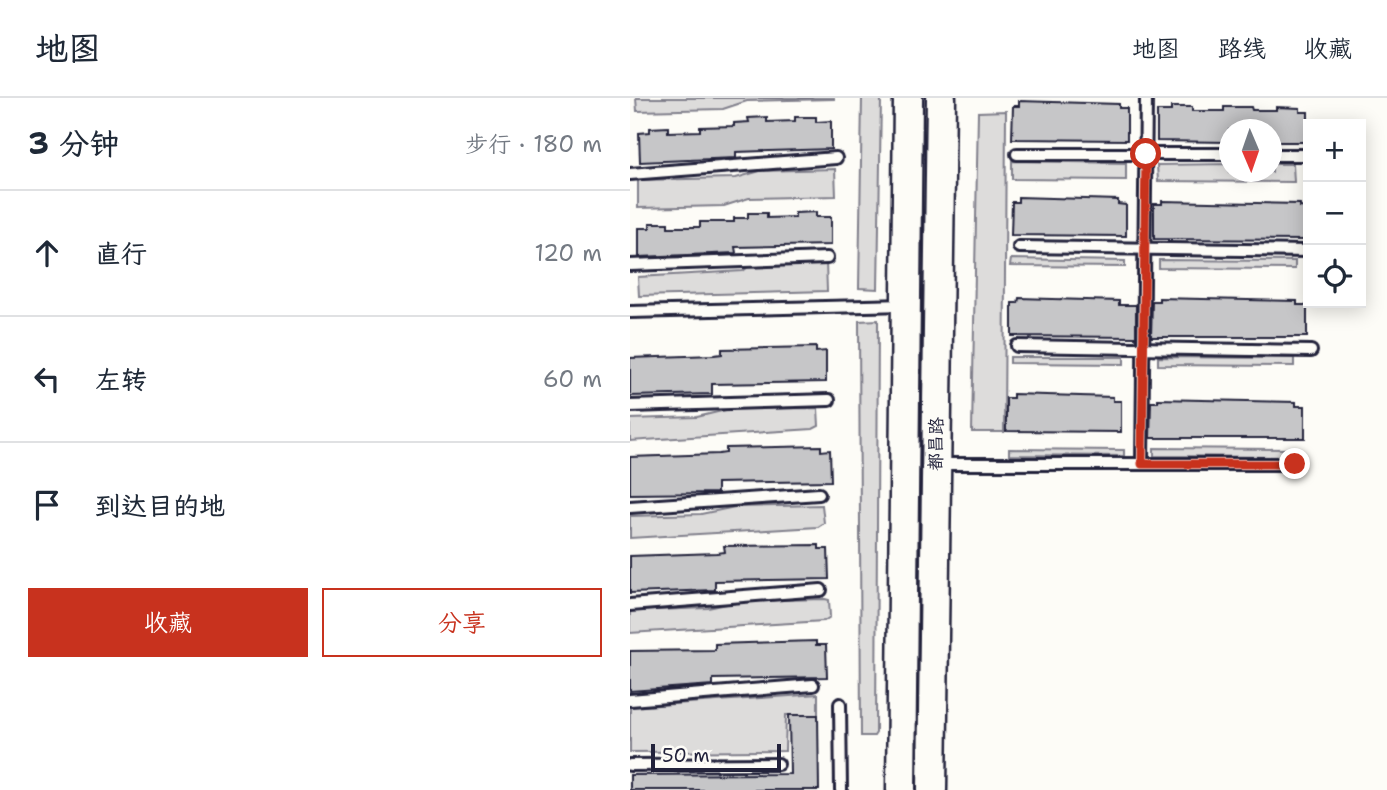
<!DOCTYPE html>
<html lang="zh">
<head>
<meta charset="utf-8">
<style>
  body { margin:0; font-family:"Shantell Sans","LXGW WenKai TC",sans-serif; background:#f6f6f7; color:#1f2937 }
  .controls { position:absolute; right:21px; top:21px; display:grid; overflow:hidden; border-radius:0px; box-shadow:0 4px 18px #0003 }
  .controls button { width:63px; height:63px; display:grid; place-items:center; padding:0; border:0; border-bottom:2px solid #e0e1e3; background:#fff; color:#1f2937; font:35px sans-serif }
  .compass { position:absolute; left:589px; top:21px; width:63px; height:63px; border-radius:50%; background:#fff; box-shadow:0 4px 18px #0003; rotate:178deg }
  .scale { position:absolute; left:21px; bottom:18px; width:130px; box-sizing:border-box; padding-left:7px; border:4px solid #22223b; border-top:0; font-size:19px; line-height:24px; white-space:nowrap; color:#22223b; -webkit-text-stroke:5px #fdfcf7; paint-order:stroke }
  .stop { position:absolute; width:21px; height:21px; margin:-16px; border:5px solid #c8321e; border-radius:50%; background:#fff }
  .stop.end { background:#c8321e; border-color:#fff; box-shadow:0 2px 7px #0008 }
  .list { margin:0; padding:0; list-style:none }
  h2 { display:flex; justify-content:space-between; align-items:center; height:91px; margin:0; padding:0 28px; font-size:30px }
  h2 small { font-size:23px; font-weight:400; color:#747a83 }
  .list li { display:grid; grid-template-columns:46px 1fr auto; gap:21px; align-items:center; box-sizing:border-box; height:126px; padding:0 28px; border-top:2px solid #e0e1e3 }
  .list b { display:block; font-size:26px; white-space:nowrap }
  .list em { font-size:23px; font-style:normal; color:#747a83 }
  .actions { display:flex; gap:14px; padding:21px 28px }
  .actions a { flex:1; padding:16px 0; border:2px solid #c8321e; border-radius:0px; text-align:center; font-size:24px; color:#c8321e }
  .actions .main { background:#c8321e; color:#fff }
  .icon { flex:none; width:38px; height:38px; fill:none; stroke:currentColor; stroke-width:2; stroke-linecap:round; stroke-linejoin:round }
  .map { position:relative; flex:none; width:757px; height:692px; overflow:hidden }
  header { display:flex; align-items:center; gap:42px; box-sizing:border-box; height:98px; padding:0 35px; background:#fff; border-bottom:2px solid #e0e1e3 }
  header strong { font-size:33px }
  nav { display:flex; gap:38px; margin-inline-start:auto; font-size:24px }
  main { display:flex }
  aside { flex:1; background:#fff }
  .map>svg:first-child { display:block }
  .green { fill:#dddcdb; stroke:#807f8b; stroke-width:2 }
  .building { fill:#c6c6c8; stroke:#22223b; stroke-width:2 }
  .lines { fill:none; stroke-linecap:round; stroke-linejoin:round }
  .service-casing { stroke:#22223b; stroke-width:16 }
  .secondary-casing { stroke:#22223b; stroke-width:33 }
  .service { stroke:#fdfcf7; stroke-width:10 }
  .secondary { stroke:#fdfcf7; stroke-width:28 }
  .route { stroke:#c8321e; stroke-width:9 }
  .labels { text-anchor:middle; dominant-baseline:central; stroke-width:5; stroke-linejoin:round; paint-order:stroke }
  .street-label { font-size:18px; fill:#22223b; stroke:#fdfcf7 }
</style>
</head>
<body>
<header>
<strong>地图</strong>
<nav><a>地图</a><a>路线</a><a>收藏</a></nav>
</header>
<main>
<aside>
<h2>3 分钟<small>步行 · 180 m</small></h2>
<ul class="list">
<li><svg class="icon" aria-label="ahead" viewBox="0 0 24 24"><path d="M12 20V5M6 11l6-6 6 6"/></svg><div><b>直行</b></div><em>120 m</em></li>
<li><svg class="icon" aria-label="left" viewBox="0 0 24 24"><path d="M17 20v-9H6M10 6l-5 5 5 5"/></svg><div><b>左转</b></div><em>60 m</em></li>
<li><svg class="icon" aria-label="arrive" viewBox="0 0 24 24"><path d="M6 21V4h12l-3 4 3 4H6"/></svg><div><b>到达目的地</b></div></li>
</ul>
<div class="actions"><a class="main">收藏</a><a>分享</a></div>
</aside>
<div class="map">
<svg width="757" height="692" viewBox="0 0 757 692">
  <rect width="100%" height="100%" fill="#fdfcf7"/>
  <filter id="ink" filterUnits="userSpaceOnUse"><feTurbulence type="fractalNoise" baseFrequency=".0143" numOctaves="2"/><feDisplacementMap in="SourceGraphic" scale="14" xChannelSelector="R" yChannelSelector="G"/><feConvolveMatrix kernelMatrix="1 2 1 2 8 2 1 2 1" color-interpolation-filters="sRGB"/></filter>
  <g filter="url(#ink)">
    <!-- green -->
    <g class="green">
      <polygon points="6,0 204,0 204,1 117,3 93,11 7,13"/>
      <polygon points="232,0 251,0 248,191 229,190"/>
      <polygon points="376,13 374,334 342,334 348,14"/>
      <polygon points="382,63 496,65 496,82 382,81"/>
      <polygon points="599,66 600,74 642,74 642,66 663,66 664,84 528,83 527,67"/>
      <polygon points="205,71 206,98 119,100 94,108 8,110 8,82 106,80 130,73"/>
      <polygon points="381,161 495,163 495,169 380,168"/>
      <polygon points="529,162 665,163 665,171 529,170"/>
      <polygon points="196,164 197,193 9,198 8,179 113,173 122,166"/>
      <polygon points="248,222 246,635 244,638 231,638 229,223"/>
      <polygon points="380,259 494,259 494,266 380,265"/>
      <polygon points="528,259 664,260 664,268 528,267"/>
      <polygon points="188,310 189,328 183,331 0,343 0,321 67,319 100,311"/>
      <polygon points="524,350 659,351 659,359 524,358"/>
      <polygon points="379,351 494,352 494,358 379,357"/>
      <polygon points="192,407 194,425 188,429 0,440 0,418 71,416 105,409"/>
      <polygon points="195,501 199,502 200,519 194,523 0,535 0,513 78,510 111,503"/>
      <polygon points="188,596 188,617 156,617 155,653 0,654 0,609"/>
    </g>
    <!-- building -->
    <g class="building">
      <polygon points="389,3 489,6 489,10 497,10 497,42 382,41 383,8 389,8"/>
      <polygon points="541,9 562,9 562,13 594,13 594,9 621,9 622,12 646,12 646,9 670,10 670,14 678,14 678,44 641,44 641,32 599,32 599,44 527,43 527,13 541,13"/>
      <polygon points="137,19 137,24 165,23 165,19 186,19 186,24 201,23 201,51 106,54 106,60 10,64 9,35 20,34 20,30 38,29 38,34 70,33 70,29 104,28 104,25 119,24 118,20"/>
      <polygon points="388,99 488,102 488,106 496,107 496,138 381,137 382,104 388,104"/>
      <polygon points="532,103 670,106 670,109 678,110 678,142 524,141 524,106 532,106"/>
      <polygon points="186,114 186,119 201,119 201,147 105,149 106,155 9,159 9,130 20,130 20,125 38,125 38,129 70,129 70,124 104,124 104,120 118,120 118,115 137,115 137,120 165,119 165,115"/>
      <polygon points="389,200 489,203 489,207 506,207 506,239 382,238 382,205 388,205"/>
      <polygon points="529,200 667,203 667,207 677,207 677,239 521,239 522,203 529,203"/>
      <polygon points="186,249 186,254 196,253 196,284 82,286 82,296 0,298 0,260 84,257 92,256 92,251"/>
      <polygon points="383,296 483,299 483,303 491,303 491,334 376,333 376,300 383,300"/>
      <polygon points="528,301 666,304 666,308 675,308 675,340 520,340 521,304 528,304"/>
      <polygon points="191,348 191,353 200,352 201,383 87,385 87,395 0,396 0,359 89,356 96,355 96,350"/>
      <polygon points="189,447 189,451 198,451 199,481 85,483 85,492 0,495 0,458 87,455 95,454 94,448"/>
      <polygon points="186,543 186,547 196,547 197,579 83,581 83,587 0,593 0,553 85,552 85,546"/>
      <polygon points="159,617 188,617 189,692 0,692 0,677 160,676"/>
    </g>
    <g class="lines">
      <!-- service casing -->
      <g class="service-casing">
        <g id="service">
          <polyline points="387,56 600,56"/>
          <polyline points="642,57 678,57"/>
          <polyline points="0,76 206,60"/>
          <polyline points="389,149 678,153"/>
          <polyline points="0,167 197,160"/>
          <polyline points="0,214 276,207"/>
          <polyline points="387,248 681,253"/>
          <polyline points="0,308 199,302"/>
          <polyline points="308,366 665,366"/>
          <polyline points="512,366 516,0"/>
          <polyline points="0,409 189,396"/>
          <polyline points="0,507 191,492"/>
          <polyline points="0,602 183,587"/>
          <polyline points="210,606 211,692"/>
          <polyline points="0,667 148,666"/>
        </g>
      </g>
      <!-- secondary casing -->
      <g class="secondary-casing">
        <g id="secondary">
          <polyline points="271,692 278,0"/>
          <polyline points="302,692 311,0"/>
        </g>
      </g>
      <!-- service -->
      <use href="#service" class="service"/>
      <!-- secondary -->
      <use href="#secondary" class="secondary"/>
    </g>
  </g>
  <g class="lines" filter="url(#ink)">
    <!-- route -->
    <polyline class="route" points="516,56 512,366 665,366"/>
  </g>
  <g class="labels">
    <!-- street labels -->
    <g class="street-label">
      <text transform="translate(306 346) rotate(-89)">都昌路</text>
    </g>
  </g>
</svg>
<div class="controls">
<button>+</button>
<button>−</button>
<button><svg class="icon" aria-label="locate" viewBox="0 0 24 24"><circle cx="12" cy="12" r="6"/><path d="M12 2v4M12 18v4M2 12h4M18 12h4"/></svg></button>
</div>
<svg class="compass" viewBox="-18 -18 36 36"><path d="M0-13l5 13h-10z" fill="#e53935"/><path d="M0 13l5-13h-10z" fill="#747a83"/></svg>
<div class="scale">50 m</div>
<div class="stop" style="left:516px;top:56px"></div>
<div class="stop end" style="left:665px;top:366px"></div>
</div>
</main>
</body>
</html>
